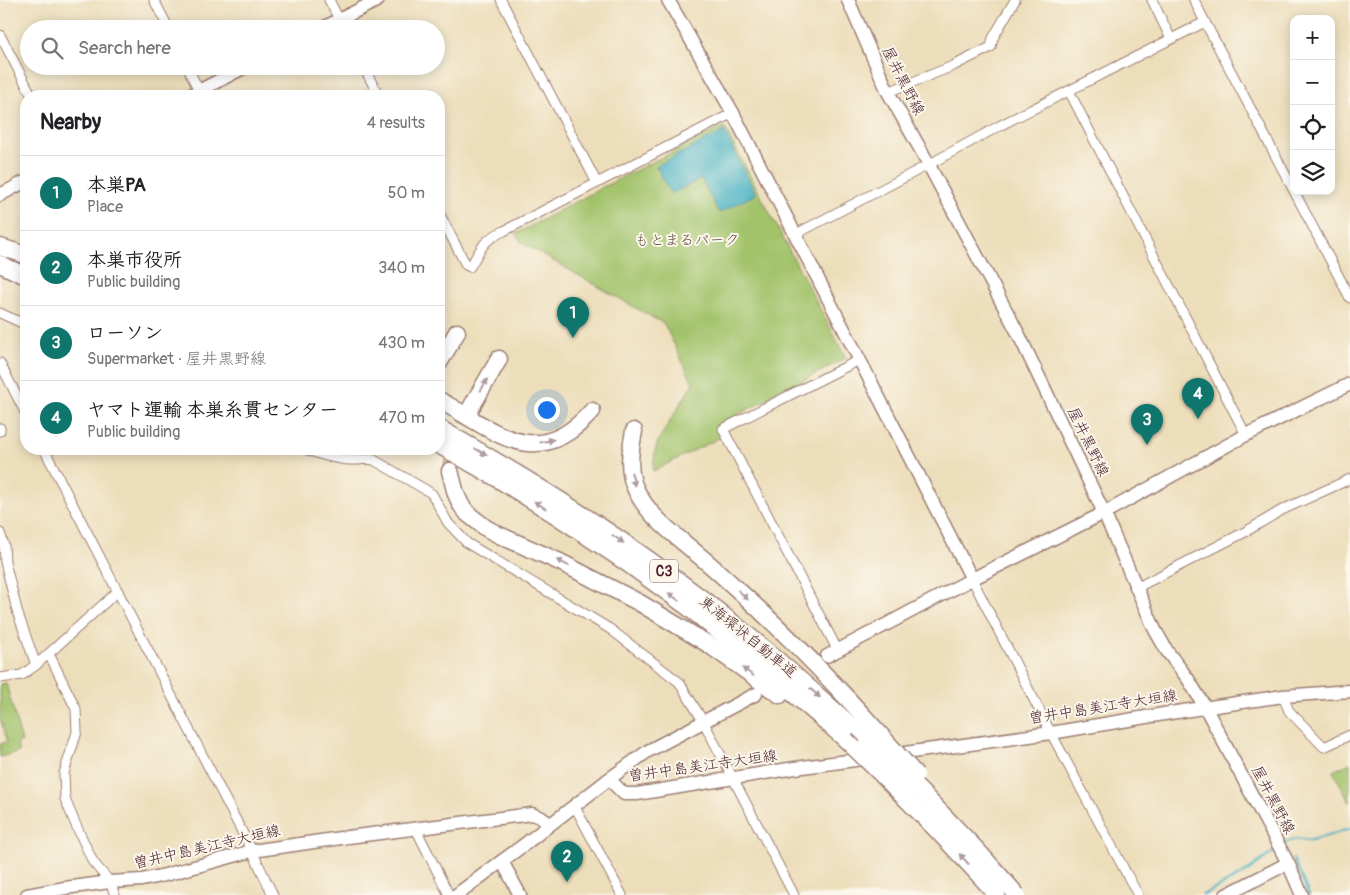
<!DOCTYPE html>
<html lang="en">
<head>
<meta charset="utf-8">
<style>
  body { margin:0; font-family:Pangolin,"Klee One",sans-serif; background:#f6f6f6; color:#202124 }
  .controls { position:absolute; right:15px; top:15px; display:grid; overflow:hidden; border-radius:10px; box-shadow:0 2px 12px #0003 }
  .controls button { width:45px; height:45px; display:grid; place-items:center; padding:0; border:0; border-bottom:1px solid #e0e0e0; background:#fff; color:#202124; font:25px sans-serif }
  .you { position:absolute; left:546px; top:409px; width:18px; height:18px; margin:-12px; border:4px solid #fff; border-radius:50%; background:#1a73e8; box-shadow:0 0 0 8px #1a73e833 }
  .badge { display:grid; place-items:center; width:32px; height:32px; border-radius:50%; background:#0f766e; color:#fff; font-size:16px; font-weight:700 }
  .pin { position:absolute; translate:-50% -41px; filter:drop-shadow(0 1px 2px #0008) }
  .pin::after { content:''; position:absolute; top:26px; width:18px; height:15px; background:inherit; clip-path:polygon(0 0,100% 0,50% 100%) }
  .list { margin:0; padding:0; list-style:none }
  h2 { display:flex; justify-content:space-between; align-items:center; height:65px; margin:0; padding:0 20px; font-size:21px }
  h2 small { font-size:16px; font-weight:400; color:#757577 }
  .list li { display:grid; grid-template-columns:32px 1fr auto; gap:15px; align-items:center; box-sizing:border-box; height:75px; padding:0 20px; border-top:1px solid #e0e0e0 }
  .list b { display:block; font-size:19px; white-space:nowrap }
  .list p { margin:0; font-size:16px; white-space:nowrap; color:#757577 }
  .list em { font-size:16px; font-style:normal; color:#757577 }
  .icon { flex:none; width:28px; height:28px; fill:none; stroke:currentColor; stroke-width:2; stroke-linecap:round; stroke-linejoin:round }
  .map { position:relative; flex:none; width:1350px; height:895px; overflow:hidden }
  .search { position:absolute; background:#fff; box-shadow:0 2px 12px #0003; left:20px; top:20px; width:425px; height:55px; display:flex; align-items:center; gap:12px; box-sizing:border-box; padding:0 18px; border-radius:28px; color:#757577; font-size:19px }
  .panel { position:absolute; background:#fff; box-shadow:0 2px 12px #0003; left:20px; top:90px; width:425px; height:365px; border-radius:20px }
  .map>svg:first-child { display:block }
  .green { fill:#a2c36b; stroke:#76714b }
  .water { fill:#45b0c3; stroke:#486877 }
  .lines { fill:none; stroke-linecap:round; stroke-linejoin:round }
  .stream { stroke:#45b0c3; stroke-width:2.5 }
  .highway-tunnel { stroke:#ccb89e; stroke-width:16; stroke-dasharray:16 8; stroke-linecap:butt }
  .street-casing { stroke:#9c7e73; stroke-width:11 }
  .secondary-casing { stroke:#9c7e73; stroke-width:15 }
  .highway-casing { stroke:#9c7e73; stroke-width:19 }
  .street { stroke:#fff; stroke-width:9 }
  .secondary { stroke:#fff; stroke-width:12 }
  .highway { stroke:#fff; stroke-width:16 }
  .highway-bridge-casing { stroke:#9c7e73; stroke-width:19; stroke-linecap:butt }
  .highway-bridge { stroke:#fff; stroke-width:16 }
  .oneway { fill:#ae9aa0 }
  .labels { text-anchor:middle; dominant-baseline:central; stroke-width:4; stroke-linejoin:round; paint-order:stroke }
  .shield { fill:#fbf7ec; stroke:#7f6065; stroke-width:1 }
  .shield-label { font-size:14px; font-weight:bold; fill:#4a1f2b }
  .street-label { font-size:15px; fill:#4a1f2b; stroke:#fbf7ec }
  .park-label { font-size:15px; fill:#64503e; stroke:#fbf7ec }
</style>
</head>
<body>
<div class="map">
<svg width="1350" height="895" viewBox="0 0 1350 895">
  <rect width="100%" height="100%" fill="#fbf7ec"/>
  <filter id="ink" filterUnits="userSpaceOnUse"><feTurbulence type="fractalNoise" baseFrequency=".02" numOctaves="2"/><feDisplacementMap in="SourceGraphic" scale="10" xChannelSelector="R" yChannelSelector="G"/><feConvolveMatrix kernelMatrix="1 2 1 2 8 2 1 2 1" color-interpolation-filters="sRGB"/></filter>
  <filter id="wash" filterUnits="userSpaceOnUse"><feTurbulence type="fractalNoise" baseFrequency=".0096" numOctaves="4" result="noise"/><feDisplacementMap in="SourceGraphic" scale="20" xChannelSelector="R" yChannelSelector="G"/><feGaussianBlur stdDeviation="1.12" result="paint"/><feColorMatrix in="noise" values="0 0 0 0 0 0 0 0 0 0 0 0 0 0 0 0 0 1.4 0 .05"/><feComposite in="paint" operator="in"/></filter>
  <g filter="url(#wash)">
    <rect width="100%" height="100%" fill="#eddebb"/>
    <!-- green -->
    <g class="green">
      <polygon points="724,126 846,358 718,425 723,436 653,471 655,451 658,441 693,383 664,324 522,243 516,234 601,188"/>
      <polygon points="6,683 22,742 17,743 19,752 0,757 0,744 7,742 0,718 0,684"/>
      <polygon points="1350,763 1350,803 1333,771"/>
      <polygon points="1277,794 1284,809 1269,817 1262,802"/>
    </g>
    <!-- water -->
    <polygon class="water" points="724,131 756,194 719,213 701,179 671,194 656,166"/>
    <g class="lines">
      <!-- stream -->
      <g class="stream">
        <polyline points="1285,845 1284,843 1295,839 1309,841 1350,829"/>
        <polyline points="1293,859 1309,895"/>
        <polyline points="1203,895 1243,874 1275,851"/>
      </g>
    </g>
  </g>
  <g filter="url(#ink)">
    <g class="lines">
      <!-- highway-tunnel -->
      <path class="highway-tunnel" d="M450,471C451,446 458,433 469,411"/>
      <!-- street casing -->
      <g class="street-casing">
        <g id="street">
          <polyline points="154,0 169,29"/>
          <polyline points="329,0 344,29"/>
          <polyline points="501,0 597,183 733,113"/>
          <polyline points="1152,0 1171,39"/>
          <polyline points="1194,0 1205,22 1294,191"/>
          <polyline points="0,35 32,96"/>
          <polyline points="187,66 199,91"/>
          <polyline points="363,66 379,96"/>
          <polyline points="1069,91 1246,435"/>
          <polyline points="888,92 953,66 991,47 993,38 1015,0"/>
          <polyline points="1294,191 1350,298"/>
          <path d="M439,213L466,265L470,267C482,247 483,240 504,231L597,183"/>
          <polyline points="796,234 928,165 1001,125 1205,22"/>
          <polyline points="0,313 26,325"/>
          <polyline points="0,363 26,414"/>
          <polyline points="0,428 0,431"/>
          <polyline points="44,449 252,851 273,895"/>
          <path d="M305,449C321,455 340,461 358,460C364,459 368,459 374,460L426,490L432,494L448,523L467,543L610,629L679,682L703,721L794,895"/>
          <polyline points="0,533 4,545 5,562 18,614 36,665"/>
          <polyline points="972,579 1051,733 1138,895"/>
          <polyline points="1136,588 1245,532 1282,510 1350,479"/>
          <polyline points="838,651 723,429 859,360"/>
          <polyline points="49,654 76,709 77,732 64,773 65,799 75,823 93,862 110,882 115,895"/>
          <polyline points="0,678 22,675 36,665 118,591"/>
          <polyline points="1283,696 1289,711 1324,747 1350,735"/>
          <polyline points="574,805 622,895"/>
          <polyline points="416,829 449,895"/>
        </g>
      </g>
      <!-- secondary casing -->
      <g class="secondary-casing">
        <g id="secondary">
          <polyline points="668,0 733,113 972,579"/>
          <polyline points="848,0 888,92 922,152 1019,335 1104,513 1155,630 1167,651 1188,679 1205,707 1288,863 1302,895"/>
          <polyline points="321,29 378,0"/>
          <polyline points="189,96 247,66"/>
          <polyline points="0,195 26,181"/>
          <polyline points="827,656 972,579 1104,513 1246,435 1350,384"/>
          <polyline points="890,755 1051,733 1170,713 1283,696 1350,691"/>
          <polyline points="609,779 624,794 637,794 795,768 870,758"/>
          <polyline points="502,861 520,895"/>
          <polyline points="27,895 65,888 110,882 142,880 165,875 252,851 348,837 532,814 540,817 550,824"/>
          <polyline points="456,895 525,844 609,779 648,751 756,694"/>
          <polyline points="1226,895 1288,863"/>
        </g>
      </g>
      <!-- highway casing -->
      <g class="highway-casing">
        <g id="highway">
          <polyline points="0,247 26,255"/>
          <polyline points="0,264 26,276"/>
          <polyline points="439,363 457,332"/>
          <path d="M439,400C496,431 536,474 592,411"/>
          <polyline points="469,411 499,359"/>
          <path d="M439,428C543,487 645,551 738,627C783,663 825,702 868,741"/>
          <path d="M634,431C630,451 627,472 636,490C649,517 674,534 696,553C711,565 725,578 739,591C788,635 834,683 878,732"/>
          <polyline points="439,445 493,476 560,518 624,561 689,608 756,662 826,722 846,740"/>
          <polyline points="450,471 456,494 461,505 468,514 486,528 499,535 560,562 640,603 708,644 780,695"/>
        </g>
      </g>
      <!-- street -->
      <use href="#street" class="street"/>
      <!-- secondary -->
      <use href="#secondary" class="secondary"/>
      <!-- highway -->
      <use href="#highway" class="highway"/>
      <!-- highway-bridge casing -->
      <g class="highway-bridge-casing">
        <g id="highway-bridge">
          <polyline points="878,732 916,775"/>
          <path d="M846,740C898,790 949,841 997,895"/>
          <polyline points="868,741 921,792 977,850 1017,895"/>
        </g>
      </g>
      <!-- highway-bridge -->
      <use href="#highway-bridge" class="highway-bridge"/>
    </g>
    <!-- one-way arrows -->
    <defs><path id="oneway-solid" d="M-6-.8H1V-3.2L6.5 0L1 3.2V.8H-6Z" transform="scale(1.25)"/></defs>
    <g class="oneway">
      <use href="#oneway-solid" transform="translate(484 385) rotate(-60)"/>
      <use href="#oneway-solid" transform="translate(547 441) rotate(-11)"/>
      <use href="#oneway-solid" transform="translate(481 452) rotate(30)"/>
      <use href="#oneway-solid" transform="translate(633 479) rotate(76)"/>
      <use href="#oneway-solid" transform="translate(540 505) rotate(-148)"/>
      <use href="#oneway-solid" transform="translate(618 539) rotate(35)"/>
      <use href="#oneway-solid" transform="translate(563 563) rotate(-154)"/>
      <use href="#oneway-solid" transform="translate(743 595) rotate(43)"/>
      <use href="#oneway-solid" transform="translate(674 597) rotate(-144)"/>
      <use href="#oneway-solid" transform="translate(748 672) rotate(-145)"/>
      <use href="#oneway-solid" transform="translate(815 693) rotate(42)"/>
      <use href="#oneway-solid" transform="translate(964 859) rotate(-133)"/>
    </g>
  </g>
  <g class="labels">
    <!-- shield labels -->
    <rect class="shield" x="650" y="559.5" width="28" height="23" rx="4"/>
    <g class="shield-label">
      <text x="664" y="571">C3</text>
    </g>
    <!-- street labels -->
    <g class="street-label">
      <text transform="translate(903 81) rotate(63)">屋井黒野線</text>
      <text transform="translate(1088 442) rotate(64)">屋井黒野線</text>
      <text transform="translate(748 637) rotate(39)">東海環状自動車道</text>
      <text transform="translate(1103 707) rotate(-9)">曽井中島美江寺大垣線</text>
      <text transform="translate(703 766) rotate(-8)">曽井中島美江寺大垣線</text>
      <text transform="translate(1273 800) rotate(62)">屋井黒野線</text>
      <text transform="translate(207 847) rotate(-13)">曽井中島美江寺大垣線</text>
    </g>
    <!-- park labels -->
    <g class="park-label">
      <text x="687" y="240">もとまるパーク</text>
    </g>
  </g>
</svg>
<div class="controls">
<button>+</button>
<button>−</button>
<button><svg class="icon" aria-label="locate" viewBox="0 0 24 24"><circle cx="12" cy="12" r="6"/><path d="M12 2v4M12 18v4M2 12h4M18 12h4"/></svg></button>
<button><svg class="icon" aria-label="layers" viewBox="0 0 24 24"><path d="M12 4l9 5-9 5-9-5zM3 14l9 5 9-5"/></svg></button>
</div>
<div class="you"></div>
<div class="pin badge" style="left:573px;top:338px">1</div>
<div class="pin badge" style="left:567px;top:882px">2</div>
<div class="pin badge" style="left:1147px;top:445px">3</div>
<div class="pin badge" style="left:1198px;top:419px">4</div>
<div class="search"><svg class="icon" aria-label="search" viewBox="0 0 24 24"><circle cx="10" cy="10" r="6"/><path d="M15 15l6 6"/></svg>Search here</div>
<section class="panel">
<h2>Nearby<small>4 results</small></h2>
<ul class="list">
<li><span class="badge">1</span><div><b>本巣PA</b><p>Place</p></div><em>50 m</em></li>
<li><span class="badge">2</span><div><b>本巣市役所</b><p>Public building</p></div><em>340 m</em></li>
<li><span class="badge">3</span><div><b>ローソン</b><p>Supermarket · 屋井黒野線</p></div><em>430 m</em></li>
<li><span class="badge">4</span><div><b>ヤマト運輸 本巣糸貫センター</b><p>Public building</p></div><em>470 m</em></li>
</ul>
</section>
</div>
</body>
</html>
